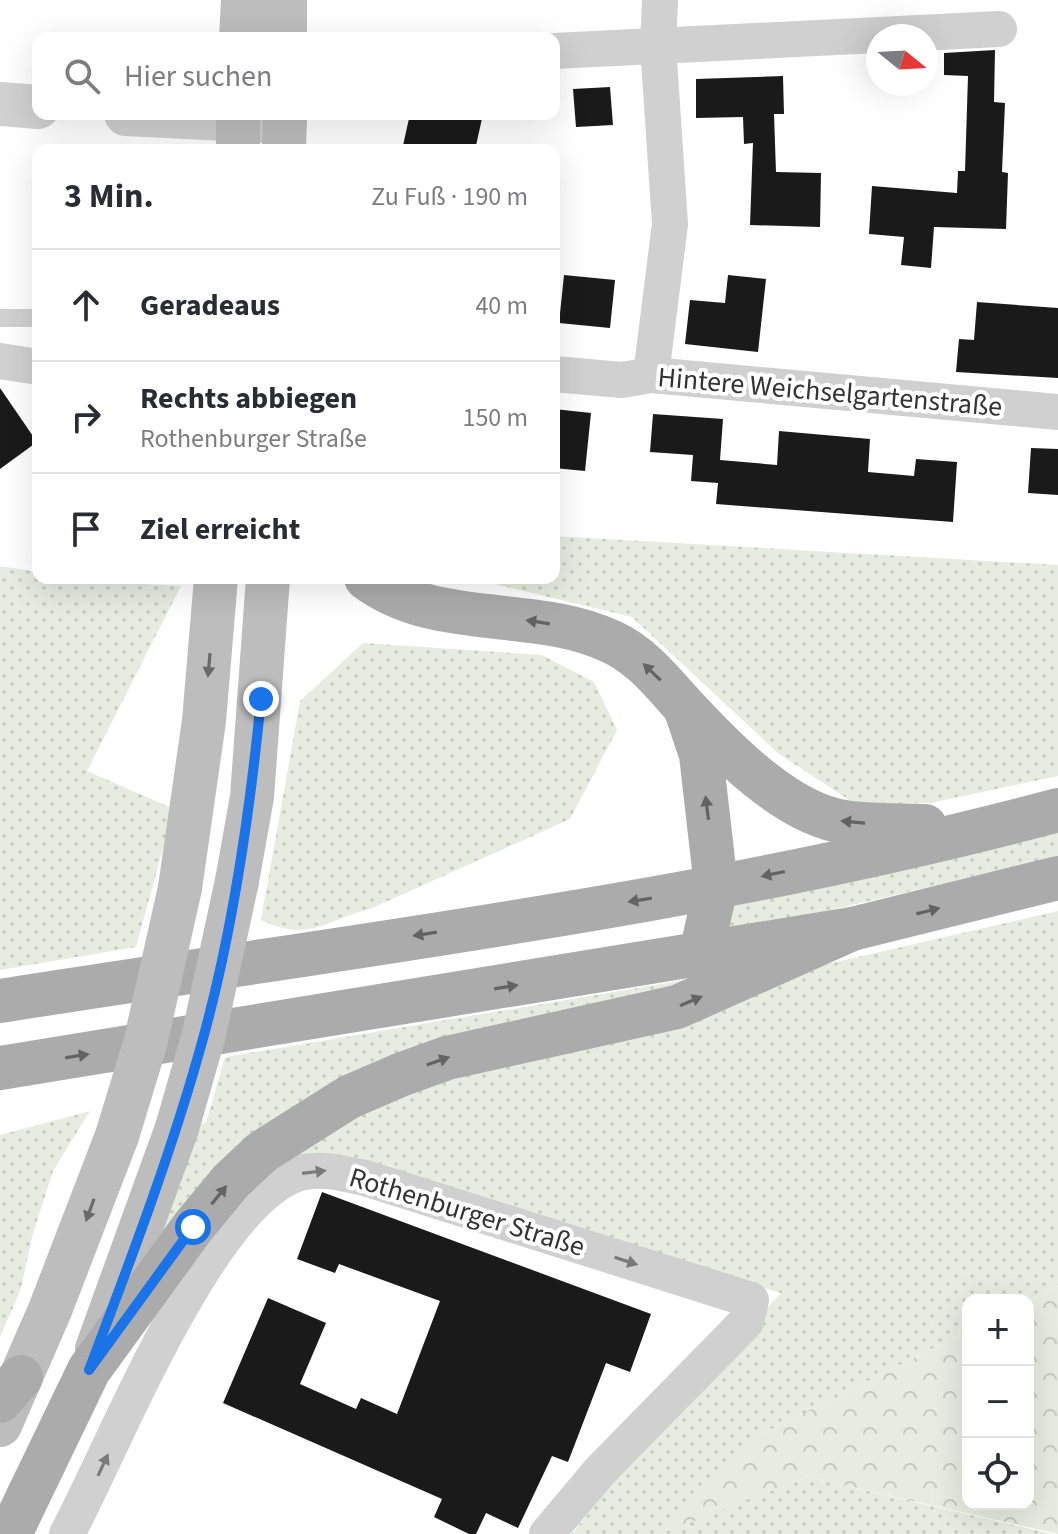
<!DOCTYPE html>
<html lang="de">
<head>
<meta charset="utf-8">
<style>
  body { margin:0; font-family:"Source Sans 3",sans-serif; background:#f2f2f3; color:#2b2b33 }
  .controls { position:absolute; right:24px; bottom:24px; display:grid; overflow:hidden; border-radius:16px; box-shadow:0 8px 32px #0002 }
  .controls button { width:72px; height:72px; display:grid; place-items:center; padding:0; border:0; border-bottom:2px solid #e1e1e2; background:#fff; color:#2b2b33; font:40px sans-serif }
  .compass { position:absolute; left:866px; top:24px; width:72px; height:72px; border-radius:50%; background:#fff; box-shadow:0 8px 32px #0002; rotate:108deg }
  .stop { position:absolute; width:24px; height:24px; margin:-18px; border:6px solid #1a73e8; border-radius:50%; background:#fff }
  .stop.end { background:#1a73e8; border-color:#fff; box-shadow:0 2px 8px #0008 }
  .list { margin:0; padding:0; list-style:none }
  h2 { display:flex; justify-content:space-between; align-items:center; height:104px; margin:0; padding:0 32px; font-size:34px }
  h2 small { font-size:26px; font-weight:400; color:#7c7c81 }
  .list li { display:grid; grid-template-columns:52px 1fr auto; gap:24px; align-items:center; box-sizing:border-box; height:112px; padding:0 32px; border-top:2px solid #e1e1e2 }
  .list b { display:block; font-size:30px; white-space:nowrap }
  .list p { margin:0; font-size:26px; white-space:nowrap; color:#7c7c81 }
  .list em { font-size:26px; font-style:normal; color:#7c7c81 }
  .icon { flex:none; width:44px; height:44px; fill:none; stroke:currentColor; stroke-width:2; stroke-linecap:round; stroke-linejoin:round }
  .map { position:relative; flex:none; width:1058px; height:1534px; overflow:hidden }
  .search { position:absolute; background:#fff; box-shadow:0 8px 32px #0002; left:32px; top:32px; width:528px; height:88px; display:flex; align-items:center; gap:20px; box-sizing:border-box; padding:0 28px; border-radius:16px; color:#7c7c81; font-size:30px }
  .panel { position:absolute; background:#fff; box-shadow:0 8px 32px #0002; left:32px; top:144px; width:528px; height:440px; border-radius:16px }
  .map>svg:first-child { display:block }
  .grass { fill:url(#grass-dots) }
  .forest { fill:url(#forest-crowns) }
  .building { fill:#1a1a1a }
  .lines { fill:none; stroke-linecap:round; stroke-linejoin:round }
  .service { stroke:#d0d0d0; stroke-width:18 }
  .minor { stroke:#d0d0d0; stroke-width:36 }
  .tertiary { stroke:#d0d0d0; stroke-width:44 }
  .secondary { stroke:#bdbdbd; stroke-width:44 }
  .primary { stroke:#ababab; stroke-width:44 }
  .secondary-bridge { stroke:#bdbdbd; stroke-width:44 }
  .oneway { fill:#636363 }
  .oneway2 { fill:#6a6a6a }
  .oneway3 { fill:#7a7a7a }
  .route { stroke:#1a73e8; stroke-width:10 }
  .labels { text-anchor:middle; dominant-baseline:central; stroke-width:8; stroke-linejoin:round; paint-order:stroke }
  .street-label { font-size:28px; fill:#333; stroke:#fff }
</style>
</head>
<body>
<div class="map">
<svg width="1058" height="1534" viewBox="0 0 1058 1534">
  <defs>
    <pattern id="grass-dots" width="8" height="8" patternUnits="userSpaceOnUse" patternTransform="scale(2)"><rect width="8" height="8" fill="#e6ecdf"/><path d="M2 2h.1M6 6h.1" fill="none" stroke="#c6cbc0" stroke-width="1.8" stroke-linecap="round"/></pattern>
    <pattern id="forest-crowns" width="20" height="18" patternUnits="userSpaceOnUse" patternTransform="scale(2)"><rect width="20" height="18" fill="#e6ecdf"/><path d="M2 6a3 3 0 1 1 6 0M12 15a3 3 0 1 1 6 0" fill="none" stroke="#c6cbc0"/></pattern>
  </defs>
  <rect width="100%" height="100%" fill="#fff"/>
  <!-- grass -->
  <g class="grass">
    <polygon points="554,536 1058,565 1058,776 930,803 857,805 779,754 632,617 469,578 554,578"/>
    <polygon points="0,566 38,572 38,578 181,586 87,771 174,809 136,947 0,970"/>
    <path d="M363,643L542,655L594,682L617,730L570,819L370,909C324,920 310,943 261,920L300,701Z"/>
    <polygon points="1058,830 1058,857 740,931 728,929 723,907"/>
    <polygon points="1058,911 1058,1286 1028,1301 968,1300 968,1331 764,1433 664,1531 808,1477 1052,1534 572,1534 642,1445 781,1293 328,1155 299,1161 293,1144 361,1103 801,970"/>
    <polygon points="691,979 691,982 448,1046 152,1255 199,1124 206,1123 225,1057"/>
    <polygon points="90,1111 53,1171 32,1237 21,1289 0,1337 0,1135"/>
  </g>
  <!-- forest -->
  <polygon class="forest" points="1058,1286 1058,1534 808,1477 663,1533 694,1492 764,1433 968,1331 968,1504 1028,1504 1028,1301"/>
  <!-- building -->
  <g class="building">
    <polygon points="995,50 994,102 1005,103 1002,172 1008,173 1006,229 934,227 931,268 901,265 904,237 869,234 872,186 957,193 958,171 965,171 968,76 944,75 944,53"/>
    <polygon points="783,76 784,114 774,114 776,172 821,173 820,227 750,225 753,143 744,144 743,117 696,118 696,79"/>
    <polygon points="610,87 613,125 576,127 573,89"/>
    <polygon points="410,114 483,114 475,150 402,150"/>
    <polygon points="564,275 615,280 610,328 559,323"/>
    <polygon points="728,275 766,279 758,352 685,344 690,300 725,303"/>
    <polygon points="977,302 1058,308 1058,378 956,372 959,339 974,340"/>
    <polygon points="0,388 37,442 0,469"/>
    <polygon points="554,409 591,413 585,471 554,468"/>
    <polygon points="653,414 723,419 720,460 777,465 779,431 870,439 868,472 914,476 916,459 957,462 953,522 716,504 720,462 718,483 691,481 693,455 650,452"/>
    <polygon points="1031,448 1058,449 1058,495 1028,493"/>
    <polygon points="322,1192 651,1314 630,1372 606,1363 568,1462 552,1456 518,1528 486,1513 476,1534 469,1534 434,1517 442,1499 223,1403 268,1298 326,1323 300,1384 356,1409 361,1398 397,1414 440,1301 339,1264 335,1273 297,1259"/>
  </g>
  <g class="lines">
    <!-- service -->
    <polyline class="service" points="0,318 38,318"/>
    <!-- minor -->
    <g class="minor">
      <polyline points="554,51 999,29"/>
      <polyline points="0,361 32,366"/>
      <polyline points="554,374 622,380 651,375 1058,412"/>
      <polyline points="651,375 670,224 658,45 660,0"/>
      <path d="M67,1534C112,1452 211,1193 304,1172C325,1168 345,1174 365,1178L751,1300L746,1322L600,1471L547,1534"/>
    </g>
    <!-- tertiary -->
    <g class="tertiary">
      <polyline points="0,104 38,107"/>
      <polyline points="126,114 285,122"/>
    </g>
    <!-- secondary -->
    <g class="secondary">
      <polyline points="285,0 285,38"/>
      <polyline points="241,38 243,0"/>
      <polyline points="238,150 238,114"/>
      <polyline points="284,150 285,114"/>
      <polyline points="237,881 252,797 268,578"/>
      <polyline points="180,888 204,721 216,578"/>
      <polyline points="97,1349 177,1128"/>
      <polyline points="0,1425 50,1310 117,1136"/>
    </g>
    <!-- primary -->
    <g class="primary">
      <path d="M366,578C437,631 534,605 612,642C642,656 662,682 684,706C723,748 786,814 845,822C871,826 899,825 925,826"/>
      <polyline points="686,710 701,755 716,886 701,954"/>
      <path d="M0,1001C353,945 712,903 1058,810"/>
      <polyline points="0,1068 852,929 1058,878"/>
      <polyline points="0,1401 21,1377"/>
      <polyline points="10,1534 89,1370 193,1227 231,1181 262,1152 349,1097 400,1075 447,1058 677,1007 852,929"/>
    </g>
    <!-- secondary-bridge -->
    <g class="secondary-bridge">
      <polyline points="177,1128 204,1034 237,881"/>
      <polyline points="117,1136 145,1044 180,888"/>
    </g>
  </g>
  <!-- one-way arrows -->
  <defs><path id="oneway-solid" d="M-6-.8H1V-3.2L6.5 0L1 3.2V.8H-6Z" transform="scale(2)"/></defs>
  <g class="oneway">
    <use href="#oneway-solid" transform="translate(538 622) rotate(-171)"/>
    <use href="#oneway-solid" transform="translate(652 672) rotate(-136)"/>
    <use href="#oneway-solid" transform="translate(707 808) rotate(-97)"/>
    <use href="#oneway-solid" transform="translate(853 822) rotate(-175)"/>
    <use href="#oneway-solid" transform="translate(773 874) rotate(168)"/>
    <use href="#oneway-solid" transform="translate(640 900) rotate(171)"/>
    <use href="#oneway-solid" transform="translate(928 911) rotate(-14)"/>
    <use href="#oneway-solid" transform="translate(425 934) rotate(171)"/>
    <use href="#oneway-solid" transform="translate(506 987) rotate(-9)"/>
    <use href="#oneway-solid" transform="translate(691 1001) rotate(-23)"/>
    <use href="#oneway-solid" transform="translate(77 1056) rotate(-9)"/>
    <use href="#oneway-solid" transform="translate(438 1061) rotate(-19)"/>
    <use href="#oneway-solid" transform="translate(219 1195) rotate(-51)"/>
  </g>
  <g class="oneway2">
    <use href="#oneway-solid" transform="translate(209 665) rotate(95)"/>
    <use href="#oneway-solid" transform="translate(90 1210) rotate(110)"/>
  </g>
  <g class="oneway3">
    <use href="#oneway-solid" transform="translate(314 1172) rotate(-7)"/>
    <use href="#oneway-solid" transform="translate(626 1261) rotate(18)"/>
    <use href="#oneway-solid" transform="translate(103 1465) rotate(-65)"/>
  </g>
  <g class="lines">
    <!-- route -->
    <path class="route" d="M193,1227L89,1370C131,1259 173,1149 204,1035C234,925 250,812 261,699"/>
  </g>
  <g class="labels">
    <!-- street labels -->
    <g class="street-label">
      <text transform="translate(830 392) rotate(5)">Hintere Weichselgartenstraße</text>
      <text transform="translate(467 1212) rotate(17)">Rothenburger Straße</text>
    </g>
  </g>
</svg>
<div class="controls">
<button>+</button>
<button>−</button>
<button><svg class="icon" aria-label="locate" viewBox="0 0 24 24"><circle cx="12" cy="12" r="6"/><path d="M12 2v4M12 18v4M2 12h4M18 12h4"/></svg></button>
</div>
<svg class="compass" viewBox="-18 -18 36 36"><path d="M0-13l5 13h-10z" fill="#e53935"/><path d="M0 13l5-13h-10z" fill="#7c7c81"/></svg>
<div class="stop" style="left:193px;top:1227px"></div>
<div class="stop end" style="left:261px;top:699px"></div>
<div class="search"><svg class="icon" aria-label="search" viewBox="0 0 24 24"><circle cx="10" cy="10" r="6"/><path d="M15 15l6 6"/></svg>Hier suchen</div>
<section class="panel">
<h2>3 Min.<small>Zu Fuß · 190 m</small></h2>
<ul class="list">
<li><svg class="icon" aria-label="ahead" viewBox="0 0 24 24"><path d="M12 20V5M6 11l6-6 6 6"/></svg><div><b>Geradeaus</b></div><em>40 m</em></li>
<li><svg class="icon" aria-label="right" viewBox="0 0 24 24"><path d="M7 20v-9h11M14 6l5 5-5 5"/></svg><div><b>Rechts abbiegen</b><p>Rothenburger Straße</p></div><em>150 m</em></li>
<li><svg class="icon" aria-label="arrive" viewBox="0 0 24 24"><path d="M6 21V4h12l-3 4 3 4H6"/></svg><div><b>Ziel erreicht</b></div></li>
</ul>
</section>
</div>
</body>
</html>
